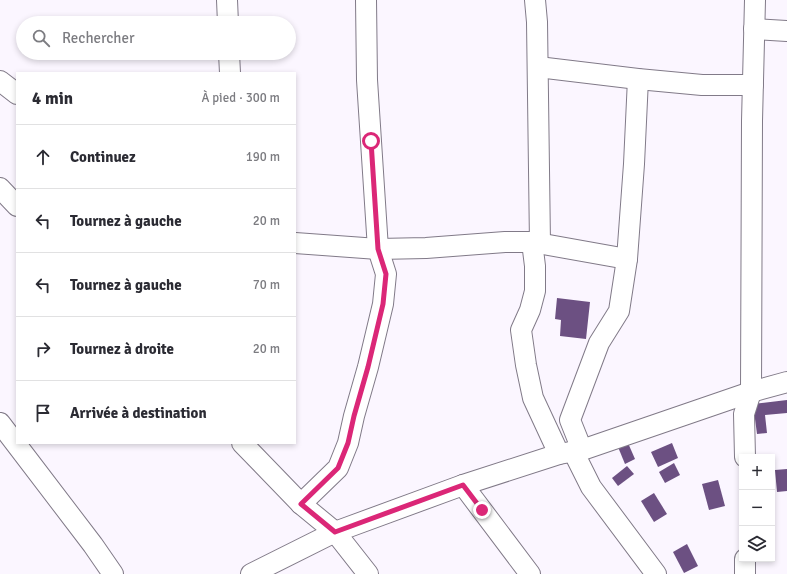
<!DOCTYPE html>
<html lang="fr">
<head>
<meta charset="utf-8">
<style>
  body { margin:0; font-family:Signika,sans-serif; background:#f2f2f3; color:#2b2b33 }
  .controls { position:absolute; right:12px; bottom:12px; display:grid; overflow:hidden; border-radius:0px; box-shadow:0 2px 6px #0003 }
  .controls button { width:36px; height:36px; display:grid; place-items:center; padding:0; border:0; border-bottom:1px solid #e1e1e2; background:#fff; color:#2b2b33; font:20px sans-serif }
  .stop { position:absolute; width:12px; height:12px; margin:-9px; border:3px solid #db2777; border-radius:50%; background:#fff }
  .stop.end { background:#db2777; border-color:#fff; box-shadow:0 1px 4px #0008 }
  .list { margin:0; padding:0; list-style:none }
  h2 { display:flex; justify-content:space-between; align-items:center; height:52px; margin:0; padding:0 16px; font-size:17px }
  h2 small { font-size:13px; font-weight:400; color:#7c7c81 }
  .list li { display:grid; grid-template-columns:26px 1fr auto; gap:12px; align-items:center; box-sizing:border-box; height:64px; padding:0 16px; border-top:1px solid #e1e1e2 }
  .list b { display:block; font-size:15px; white-space:nowrap }
  .list em { font-size:13px; font-style:normal; color:#7c7c81 }
  .icon { flex:none; width:22px; height:22px; fill:none; stroke:currentColor; stroke-width:2; stroke-linecap:round; stroke-linejoin:round }
  .map { position:relative; flex:none; width:787px; height:574px; overflow:hidden }
  .search { position:absolute; background:#fff; box-shadow:0 2px 6px #0003; left:16px; top:16px; width:280px; height:44px; display:flex; align-items:center; gap:10px; box-sizing:border-box; padding:0 14px; border-radius:22px; color:#7c7c81; font-size:15px }
  .panel { position:absolute; background:#fff; box-shadow:0 2px 6px #0003; left:16px; top:72px; width:280px; height:372px; border-radius:0px }
  .map>svg:first-child { display:block }
  .building { fill:#6c5082 }
  .lines { fill:none; stroke-linecap:round; stroke-linejoin:round }
  .minor-casing { stroke:#817a88; stroke-width:22 }
  .minor { stroke:#fff; stroke-width:20 }
  .route { stroke:#db2777; stroke-width:5 }
</style>
</head>
<body>
<div class="map">
<svg width="787" height="574" viewBox="0 0 787 574">
  <rect width="100%" height="100%" fill="#fbf6ff"/>
  <!-- building -->
  <g class="building">
    <polygon points="557,298 590,302 586,339 560,336 561,320 555,319"/>
    <polygon points="787,400 787,413 765,415 767,433 757,434 753,404"/>
    <polygon points="628,443 635,459 625,464 618,447"/>
    <polygon points="672,443 678,458 658,467 651,452"/>
    <polygon points="674,463 680,475 665,483 659,472"/>
    <polygon points="627,466 634,474 618,486 612,478"/>
    <polygon points="787,469 787,491 777,492 775,470"/>
    <polygon points="718,480 725,506 709,510 702,484"/>
    <polygon points="654,493 667,514 654,522 641,501"/>
    <polygon points="687,544 698,566 684,573 673,552"/>
  </g>
  <g class="lines">
    <!-- minor casing -->
    <g class="minor-casing">
      <g id="minor">
        <polyline points="227,0 228,23"/>
        <polyline points="535,0 537,22 540,244"/>
        <polyline points="754,29 787,31"/>
        <polyline points="229,53 230,73"/>
        <polyline points="538,67 638,79 702,85 753,85"/>
        <polyline points="0,81 17,94"/>
        <polyline points="0,188 17,206"/>
        <polyline points="532,242 535,266 535,291 530,310 521,330 526,365 533,398 559,454"/>
        <polyline points="295,243 378,249 426,248 505,242 532,242 627,259"/>
        <polyline points="0,423 93,545 113,574"/>
        <polyline points="242,443 301,504 335,532 368,574"/>
        <polyline points="582,450 570,420 599,343 619,311 627,259 634,164 638,79"/>
        <polyline points="573,451 591,487 656,574"/>
        <polyline points="745,457 744,414 751,392 752,121 755,0"/>
        <polyline points="463,485 530,574"/>
        <polyline points="301,504 338,468 348,443 354,416 368,367 383,304 386,274 378,249 367,80 366,0"/>
        <polyline points="745,559 745,574"/>
        <polyline points="251,574 335,532 463,485 559,454 582,450 751,392 787,382"/>
      </g>
    </g>
    <!-- minor -->
    <use href="#minor" class="minor"/>
  </g>
  <g class="lines">
    <!-- route -->
    <polyline class="route" points="371,141 378,249 386,274 383,304 368,367 354,416 348,443 338,468 301,504 335,532 463,485 482,510"/>
  </g>
</svg>
<div class="controls">
<button>+</button>
<button>−</button>
<button><svg class="icon" aria-label="layers" viewBox="0 0 24 24"><path d="M12 4l9 5-9 5-9-5zM3 14l9 5 9-5"/></svg></button>
</div>
<div class="stop" style="left:371px;top:141px"></div>
<div class="stop end" style="left:482px;top:510px"></div>
<div class="search"><svg class="icon" aria-label="search" viewBox="0 0 24 24"><circle cx="10" cy="10" r="6"/><path d="M15 15l6 6"/></svg>Rechercher</div>
<section class="panel">
<h2>4 min<small>À pied · 300 m</small></h2>
<ul class="list">
<li><svg class="icon" aria-label="ahead" viewBox="0 0 24 24"><path d="M12 20V5M6 11l6-6 6 6"/></svg><div><b>Continuez</b></div><em>190 m</em></li>
<li><svg class="icon" aria-label="left" viewBox="0 0 24 24"><path d="M17 20v-9H6M10 6l-5 5 5 5"/></svg><div><b>Tournez à gauche</b></div><em>20 m</em></li>
<li><svg class="icon" aria-label="left" viewBox="0 0 24 24"><path d="M17 20v-9H6M10 6l-5 5 5 5"/></svg><div><b>Tournez à gauche</b></div><em>70 m</em></li>
<li><svg class="icon" aria-label="right" viewBox="0 0 24 24"><path d="M7 20v-9h11M14 6l5 5-5 5"/></svg><div><b>Tournez à droite</b></div><em>20 m</em></li>
<li><svg class="icon" aria-label="arrive" viewBox="0 0 24 24"><path d="M6 21V4h12l-3 4 3 4H6"/></svg><div><b>Arrivée à destination</b></div></li>
</ul>
</section>
</div>
</body>
</html>
